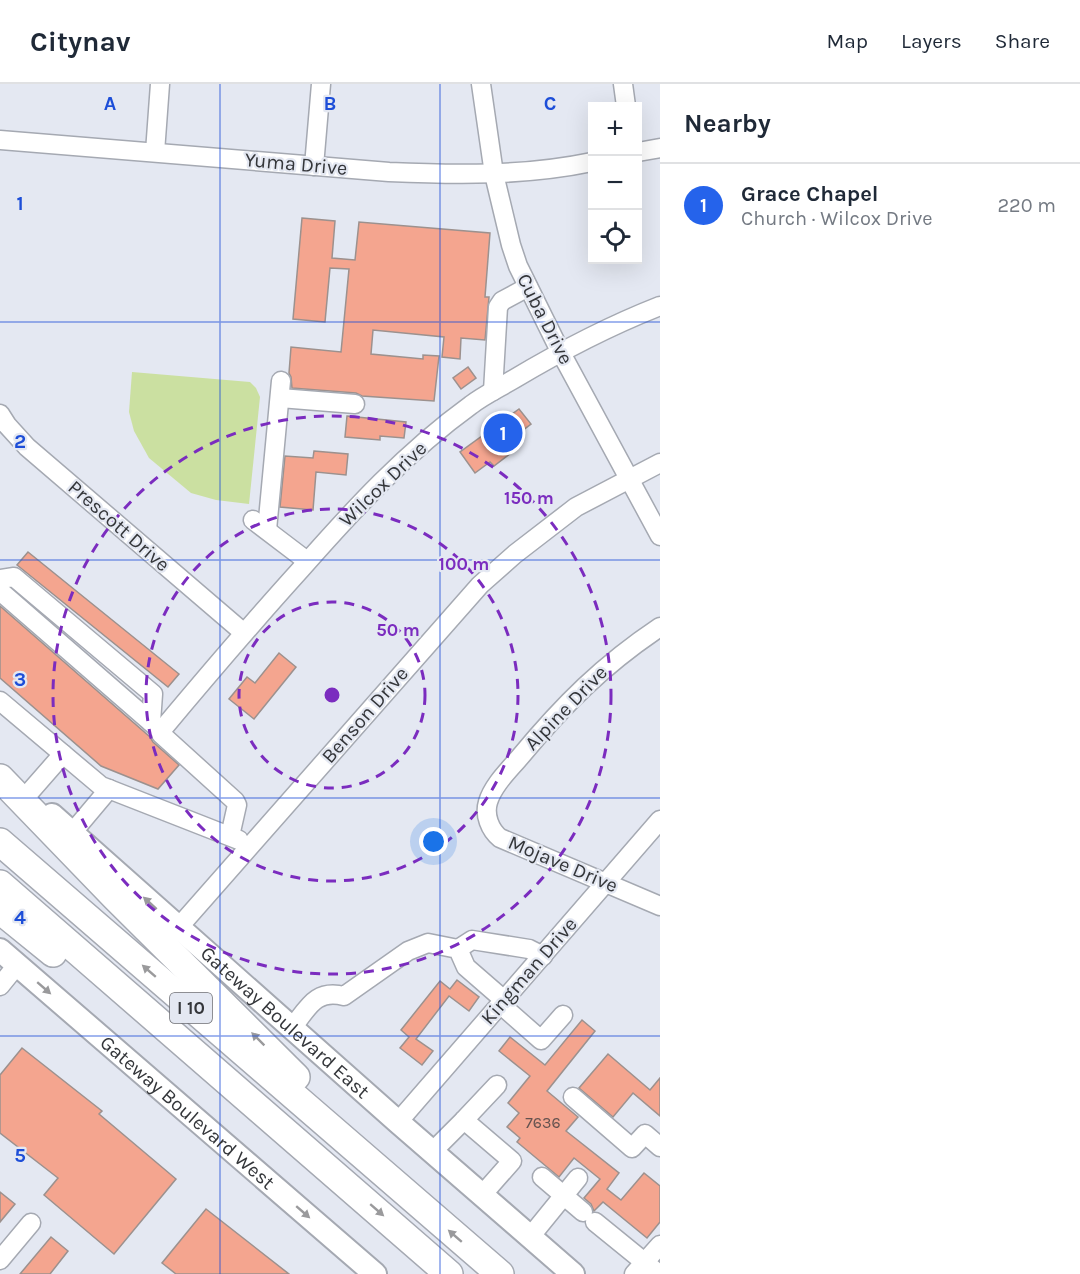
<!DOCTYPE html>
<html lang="en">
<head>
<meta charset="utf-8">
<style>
  body { margin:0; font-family:Karla,sans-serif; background:#f6f6f7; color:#1f2937 }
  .controls { position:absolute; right:18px; top:18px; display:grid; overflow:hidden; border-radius:0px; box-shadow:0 6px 24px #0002 }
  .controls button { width:54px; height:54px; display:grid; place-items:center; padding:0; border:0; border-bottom:2px solid #e0e1e3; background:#fff; color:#1f2937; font:30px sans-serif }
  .you { position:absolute; left:434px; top:758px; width:21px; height:21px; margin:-15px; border:4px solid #fff; border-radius:50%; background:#1a73e8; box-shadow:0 0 0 9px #1a73e833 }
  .badge { display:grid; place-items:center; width:39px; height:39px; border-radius:50%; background:#2563eb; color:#fff; font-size:20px; font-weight:700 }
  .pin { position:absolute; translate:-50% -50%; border:3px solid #fff; box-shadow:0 2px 6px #0006 }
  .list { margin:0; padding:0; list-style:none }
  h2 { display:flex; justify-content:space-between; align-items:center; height:78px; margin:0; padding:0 24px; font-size:26px }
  h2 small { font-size:20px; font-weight:400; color:#747a83 }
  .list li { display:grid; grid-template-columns:39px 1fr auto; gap:18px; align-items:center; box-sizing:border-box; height:84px; padding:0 24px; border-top:2px solid #e0e1e3 }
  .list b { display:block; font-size:22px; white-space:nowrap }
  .list p { margin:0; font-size:20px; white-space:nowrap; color:#747a83 }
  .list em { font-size:20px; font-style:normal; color:#747a83 }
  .icon { flex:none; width:33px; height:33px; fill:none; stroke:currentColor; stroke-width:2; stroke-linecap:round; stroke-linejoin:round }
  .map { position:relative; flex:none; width:660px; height:1190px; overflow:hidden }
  header { display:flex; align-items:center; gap:36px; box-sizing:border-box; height:84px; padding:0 30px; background:#fff; border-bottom:2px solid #e0e1e3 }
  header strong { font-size:28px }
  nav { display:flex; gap:33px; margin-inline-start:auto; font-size:21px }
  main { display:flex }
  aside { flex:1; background:#fff }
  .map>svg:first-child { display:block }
  .green { fill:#cbe0a1 }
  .building { fill:#f4a58f; stroke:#9c918e; stroke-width:1.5 }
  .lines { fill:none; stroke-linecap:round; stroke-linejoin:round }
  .minor-casing { stroke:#a5a9b2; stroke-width:21 }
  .major-casing { stroke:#a5a9b2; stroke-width:26 }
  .highway-casing { stroke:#a5a9b2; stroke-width:30 }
  .minor { stroke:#fff; stroke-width:18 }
  .major { stroke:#fff; stroke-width:22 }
  .highway { stroke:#fff; stroke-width:27 }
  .oneway { fill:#9a9a9c }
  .grid { fill:none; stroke:#1d4ed8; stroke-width:1.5; stroke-opacity:0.55 }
  .ring { fill:none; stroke:#7b2cbf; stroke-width:3; stroke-dasharray:10 8 }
  .labels { text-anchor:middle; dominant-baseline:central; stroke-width:4.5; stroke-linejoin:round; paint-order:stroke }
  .number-label { font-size:16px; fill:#64524f }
  .shield { fill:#e4e8f2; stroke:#696b71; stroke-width:1.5 }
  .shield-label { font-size:18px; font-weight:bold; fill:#34363a }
  .street-label { font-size:20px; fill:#34363a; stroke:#e4e8f2 }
  .grid-label { font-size:20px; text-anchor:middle; font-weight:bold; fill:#1d4ed8; stroke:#e4e8f2; stroke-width:4.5; stroke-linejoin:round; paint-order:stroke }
  .centre { fill:#7b2cbf; stroke:#e4e8f2; stroke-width:3 }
  .ring-label { font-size:18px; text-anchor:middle; font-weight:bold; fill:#7b2cbf; stroke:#e4e8f2; stroke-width:4.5; stroke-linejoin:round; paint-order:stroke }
</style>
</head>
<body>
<header>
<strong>Citynav</strong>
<nav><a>Map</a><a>Layers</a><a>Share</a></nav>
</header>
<main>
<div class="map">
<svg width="660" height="1190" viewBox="0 0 660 1190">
  <rect width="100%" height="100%" fill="#e4e8f2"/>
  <!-- green -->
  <polygon class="green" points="132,288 250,298 256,304 260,313 249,420 216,416 191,409 149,374 134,347 129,328"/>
  <!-- building -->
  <g class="building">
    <polygon points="302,134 335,137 332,174 355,176 359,138 490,149 485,213 489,213 485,256 461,254 460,275 442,273 444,253 373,246 371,270 423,275 423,271 439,272 434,317 362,312 356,309 292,304 291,293 289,289 291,263 341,268 349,185 330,184 325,238 293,235"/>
    <polygon points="468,283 476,294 461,305 453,294"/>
    <polygon points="519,325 531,340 509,357 515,366 494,382 490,378 475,389 460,368"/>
    <polygon points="347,332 406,338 404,354 380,352 380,356 345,353"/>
    <polygon points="314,367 348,370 346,391 316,388 313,426 280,423 285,372 313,374"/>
    <polygon points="28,468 179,590 168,603 17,481"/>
    <polygon points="0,522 150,653 153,658 179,681 158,705 101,682 0,594"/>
    <polygon points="279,569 296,583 254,635 229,615 247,593 255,599"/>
    <polygon points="457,896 479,913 469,927 449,912 416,955 433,967 422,981 400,964 409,953 401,946 440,897 450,905"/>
    <polygon points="582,936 595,947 547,1007 578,1033 566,1047 619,1089 607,1105 621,1116 644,1089 660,1102 660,1138 647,1154 603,1118 594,1127 591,1120 584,1114 600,1095 574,1074 559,1093 517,1058 520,1054 507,1043 519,1029 508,1019 530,992 499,967 510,953 545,981"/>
    <polygon points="22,964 102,1027 99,1030 176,1095 114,1170 44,1111 58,1094 0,1049 0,991"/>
    <polygon points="608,970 650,1006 660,994 660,1032 633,1009 613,1033 579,1004"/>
    <polygon points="0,1108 15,1120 0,1138"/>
    <polygon points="206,1125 289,1190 176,1190 162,1179"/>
    <polygon points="51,1153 68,1167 50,1190 20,1190"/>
  </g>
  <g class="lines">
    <!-- minor casing -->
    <g class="minor-casing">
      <g id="minor">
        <polyline points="481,0 494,90 511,161 518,182 560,267 660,452"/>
        <polyline points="623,0 626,22"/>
        <path d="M0,56L389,88C457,91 525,92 592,78"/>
        <polyline points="155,68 160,0"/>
        <polyline points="638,68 660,64"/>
        <polyline points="314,82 321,0"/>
        <polyline points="493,307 498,223 502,217 528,203"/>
        <polyline points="280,314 355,320"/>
        <polyline points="0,330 7,341 27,363 244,549"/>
        <polyline points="253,436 307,477"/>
        <polyline points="267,446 281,297"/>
        <polyline points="0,495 14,493 153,610 151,638"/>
        <polyline points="0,507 161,647 161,650 235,717 237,721 230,752"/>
        <path d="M660,543C603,581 563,621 520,673C509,686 493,701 488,718C484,731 490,746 500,754L660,822"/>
        <polyline points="0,617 101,702 239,756"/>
        <path d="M161,647C207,592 253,538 301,485C353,426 406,368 471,321C484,311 499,304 514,295C561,267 609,242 660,222"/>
        <polyline points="28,710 63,670"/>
        <polyline points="72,749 109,705"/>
        <polyline points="178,844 480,501 515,470 576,423 660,379"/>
        <polyline points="458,865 472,856 529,865 543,872"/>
        <polyline points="0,902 17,881"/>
        <polyline points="500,920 541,956 563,931"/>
        <path d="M292,944C308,924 315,905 344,912L408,867L428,859L458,865L466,883L504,916"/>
        <polyline points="573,1013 632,1064 645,1050 660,1063"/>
        <polyline points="398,1038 660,736"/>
        <polyline points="432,1068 464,1036"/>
        <polyline points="542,1093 583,1128"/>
        <polyline points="482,1111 512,1077 464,1036 497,1001"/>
        <polyline points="595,1138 659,1190"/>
        <polyline points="530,1153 578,1094"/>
        <polyline points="0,1176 31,1139"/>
        <polyline points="634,1190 660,1161"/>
      </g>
    </g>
    <!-- major casing -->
    <g class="major-casing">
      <g id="major">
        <path id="s1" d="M52,731L398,1038L573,1190"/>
        <path id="s2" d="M0,866L375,1190"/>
      </g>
    </g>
    <!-- highway casing -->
    <g class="highway-casing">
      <g id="highway">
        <polyline points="0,694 115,813 296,993"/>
        <polyline points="0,758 500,1190"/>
        <polyline points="0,800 449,1190"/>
        <polyline points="0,826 53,869"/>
      </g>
    </g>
    <!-- minor -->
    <use href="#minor" class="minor"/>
    <!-- major -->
    <use href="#major" class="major"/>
    <!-- highway -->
    <use href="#highway" class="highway"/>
  </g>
  <!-- one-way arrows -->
  <defs><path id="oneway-solid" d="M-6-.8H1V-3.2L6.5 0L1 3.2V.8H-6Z" transform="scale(1.5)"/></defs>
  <g class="oneway">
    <use href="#oneway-solid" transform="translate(150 819) rotate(-138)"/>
    <use href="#oneway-solid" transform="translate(149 887) rotate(-139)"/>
    <use href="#oneway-solid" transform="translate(44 904) rotate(41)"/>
    <use href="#oneway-solid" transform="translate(258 955) rotate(-135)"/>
    <use href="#oneway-solid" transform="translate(377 1126) rotate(41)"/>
    <use href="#oneway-solid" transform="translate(303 1128) rotate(41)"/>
    <use href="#oneway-solid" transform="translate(455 1152) rotate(-139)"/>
  </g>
  <!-- grid -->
  <path class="grid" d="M220,0V1190M440,0V1190M0,238H660M0,476H660M0,714H660M0,952H660"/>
  <!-- distance rings -->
  <g class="ring">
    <circle cx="332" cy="611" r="93"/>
    <circle cx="332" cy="611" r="186"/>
    <circle cx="332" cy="611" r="279"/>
  </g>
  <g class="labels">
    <!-- number labels -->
    <g class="number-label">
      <text x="543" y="1038">7636</text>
    </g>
    <!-- shield labels -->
    <rect class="shield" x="170" y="909" width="42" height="30" rx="4.5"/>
    <g class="shield-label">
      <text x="191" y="924">I 10</text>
    </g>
    <!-- street labels -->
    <g class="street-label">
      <text transform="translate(296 80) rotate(5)">Yuma Drive</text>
      <text transform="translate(545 235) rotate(63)">Cuba Drive</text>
      <text transform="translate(383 400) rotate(-44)">Wilcox Drive</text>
      <text transform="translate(119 442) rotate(41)">Prescott Drive</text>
      <text transform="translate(566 624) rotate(-46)">Alpine Drive</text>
      <text transform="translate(365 631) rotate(-49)">Benson Drive</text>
      <text transform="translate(563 780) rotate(23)">Mojave Drive</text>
      <text transform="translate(529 887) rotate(-49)">Kingman Drive</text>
      <text stroke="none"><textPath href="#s1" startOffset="312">Gateway Boulevard East</textPath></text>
      <text stroke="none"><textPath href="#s2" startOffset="248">Gateway Boulevard West</textPath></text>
    </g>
  </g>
  <g class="grid-label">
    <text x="110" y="26">A</text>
    <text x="330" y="26">B</text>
    <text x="550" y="26">C</text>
    <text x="20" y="126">1</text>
    <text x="20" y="364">2</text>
    <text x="20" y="602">3</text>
    <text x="20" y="840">4</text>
    <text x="20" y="1078">5</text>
  </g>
  <circle cx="332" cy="611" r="9" class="centre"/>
  <g class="ring-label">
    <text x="529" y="420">150 m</text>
    <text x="464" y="486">100 m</text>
    <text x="398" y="552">50 m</text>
  </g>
</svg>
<div class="controls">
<button>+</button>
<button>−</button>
<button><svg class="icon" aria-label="locate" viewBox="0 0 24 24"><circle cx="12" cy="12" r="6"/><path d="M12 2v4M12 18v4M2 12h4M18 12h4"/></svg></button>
</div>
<div class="you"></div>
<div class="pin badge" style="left:503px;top:349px">1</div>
</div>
<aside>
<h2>Nearby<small></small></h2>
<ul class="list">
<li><span class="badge">1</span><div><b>Grace Chapel</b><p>Church · Wilcox Drive</p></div><em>220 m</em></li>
</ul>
</aside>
</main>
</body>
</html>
